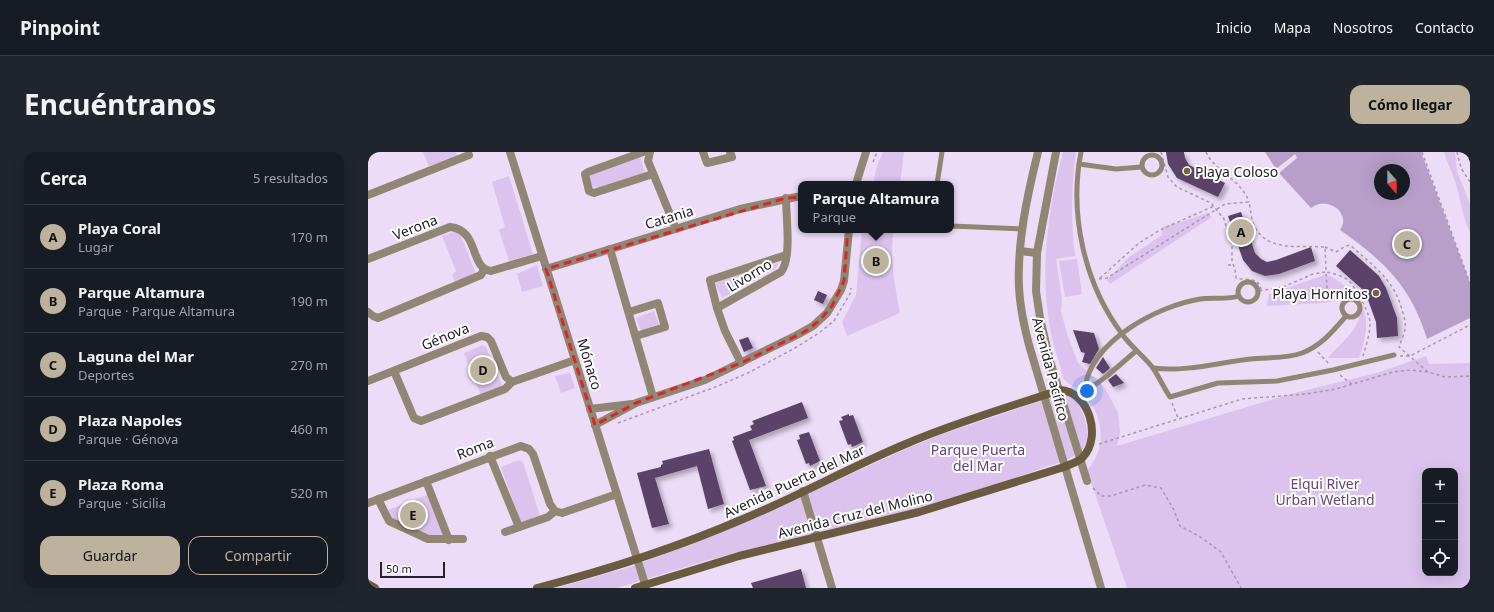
<!DOCTYPE html>
<html lang="es">
<head>
<meta charset="utf-8">
<style>
  body { margin:0; font-family:"Noto Sans",sans-serif; background:#20242c; color:#f1f3f6 }
  .controls { position:absolute; right:12px; bottom:12px; display:grid; overflow:hidden; border-radius:8px; box-shadow:0 4px 16px #0002 }
  .controls button { width:36px; height:36px; display:grid; place-items:center; padding:0; border:0; border-bottom:1px solid #363941; background:#171b24; color:#f1f3f6; font:20px sans-serif }
  .compass { position:absolute; left:1006px; top:12px; width:36px; height:36px; border-radius:50%; background:#171b24; box-shadow:0 4px 16px #0002; rotate:159deg }
  .scale { position:absolute; left:12px; bottom:10px; width:65px; box-sizing:border-box; padding-left:4px; border:2px solid #26202a; border-top:0; font-size:11px; line-height:14px; white-space:nowrap; color:#26202a; -webkit-text-stroke:3px #fff; paint-order:stroke }
  .you { position:absolute; left:719px; top:239px; width:14px; height:14px; margin:-10px; border:3px solid #fff; border-radius:50%; background:#1a73e8; box-shadow:0 0 0 6px #1a73e833 }
  .badge { display:grid; place-items:center; width:26px; height:26px; border-radius:50%; background:#bcb29e; color:#111; font-size:13px; font-weight:700 }
  .pin { position:absolute; translate:-50% -50%; border:2px solid #fff; box-shadow:0 1px 4px #0006 }
  .popup { position:absolute; left:430px; top:29px; width:156px; height:52px; box-sizing:border-box; display:grid; place-content:center; border-radius:8px; background:#171b24; filter:drop-shadow(0 1px 3px #0005); font-size:13px; white-space:nowrap; color:#9ea1a6 }
  .popup b { font-size:15px; color:#f1f3f6 }
  .popup::after { content:''; position:absolute; left:50%; top:100%; margin-left:-8px; border:8px solid transparent; border-top-color:#171b24 }
  .list { margin:0; padding:0; list-style:none }
  h2 { display:flex; justify-content:space-between; align-items:center; height:52px; margin:0; padding:0 16px; font-size:17px }
  h2 small { font-size:13px; font-weight:400; color:#9ea1a6 }
  .list li { display:grid; grid-template-columns:26px 1fr auto; gap:12px; align-items:center; box-sizing:border-box; height:64px; padding:0 16px; border-top:1px solid #363941 }
  .list b { display:block; font-size:15px; white-space:nowrap }
  .list p { margin:0; font-size:13px; white-space:nowrap; color:#9ea1a6 }
  .list em { font-size:13px; font-style:normal; color:#9ea1a6 }
  .actions { display:flex; gap:8px; padding:12px 16px }
  .actions a { flex:1; padding:9px 0; border:1px solid #bcb29e; border-radius:12px; text-align:center; font-size:14px; color:#bcb29e }
  .actions .main { background:#bcb29e; color:#111 }
  .icon { flex:none; width:22px; height:22px; fill:none; stroke:currentColor; stroke-width:2; stroke-linecap:round; stroke-linejoin:round }
  .map { position:relative; flex:none; width:1102px; height:436px; overflow:hidden; border-radius:12px }
  header { display:flex; align-items:center; gap:24px; box-sizing:border-box; height:56px; padding:0 20px; background:#171b24; border-bottom:1px solid #363941 }
  header strong { font-size:19px }
  nav { display:flex; gap:22px; margin-inline-start:auto; font-size:14px }
  .intro { display:flex; align-items:center; justify-content:space-between; box-sizing:border-box; height:96px; padding:0 24px }
  h1 { margin:0; font-size:28px }
  .button { padding:10px 18px; border-radius:12px; background:#bcb29e; color:#111; font-size:14px; font-weight:700 }
  main { display:flex; gap:24px; padding:0 24px }
  aside { flex:1; background:#171b24; border-radius:12px; box-shadow:0 4px 16px #0002 }
  .map>svg:first-child { display:block }
  .green { fill:#dcc3ee; fill-rule:evenodd }
  .water { fill:#b89fca; fill-rule:evenodd }
  .building { fill:#5a4369; filter:url(#shadow) }
  .lines { fill:none; stroke-linecap:round; stroke-linejoin:round }
  .path { stroke:#a498ad; stroke-width:1.5; stroke-dasharray:3 3; stroke-linecap:butt }
  .lane { stroke:#918674; stroke-width:5 }
  .street { stroke:#918674; stroke-width:8 }
  .secondary { stroke:#6a5b3f; stroke-width:8 }
  .marked { fill:none; stroke:#d62828; stroke-width:3; stroke-dasharray:8 5; stroke-linejoin:round }
  .poi-dot { fill:#7b6233; stroke:#fff; stroke-width:1.5 }
  .labels { text-anchor:middle; dominant-baseline:central; stroke-width:4; stroke-linejoin:round; paint-order:stroke }
  .poi-label { font-size:14px; fill:#26202a; stroke:#fff; text-anchor:start }
  .street-label { font-size:14px; fill:#26202a; stroke:#fff }
  .park-label { font-size:14px; fill:#65437b; stroke:#fff }
</style>
</head>
<body>
<header>
<strong>Pinpoint</strong>
<nav><a>Inicio</a><a>Mapa</a><a>Nosotros</a><a>Contacto</a></nav>
</header>
<div class="intro"><h1>Encuéntranos</h1><a class="button">Cómo llegar</a></div>
<main>
<aside>
<h2>Cerca<small>5 resultados</small></h2>
<ul class="list">
<li><span class="badge">A</span><div><b>Playa Coral</b><p>Lugar</p></div><em>170 m</em></li>
<li><span class="badge">B</span><div><b>Parque Altamura</b><p>Parque · Parque Altamura</p></div><em>190 m</em></li>
<li><span class="badge">C</span><div><b>Laguna del Mar</b><p>Deportes</p></div><em>270 m</em></li>
<li><span class="badge">D</span><div><b>Plaza Napoles</b><p>Parque · Génova</p></div><em>460 m</em></li>
<li><span class="badge">E</span><div><b>Plaza Roma</b><p>Parque · Sicilia</p></div><em>520 m</em></li>
</ul>
<div class="actions"><a class="main">Guardar</a><a>Compartir</a></div>
</aside>
<div class="map">
<svg width="1102" height="436" viewBox="0 0 1102 436">
  <defs>
    <filter id="shadow"><feDropShadow dx="3.5" dy="3.5" stdDeviation="2" flood-color="#0004"/></filter>
  </defs>
  <rect width="100%" height="100%" fill="#ecdcf8"/>
  <!-- green -->
  <g class="green">
    <polygon points="55,0 88,0 89,4 61,14"/>
    <polygon points="515,0 536,0 532,32 505,32 509,14"/>
    <path d="M695,0H708C703,35 703,69 707,104L688,107L694,148L693,159L699,182L710,211L737,236L750,261L752,279L749,294L926,241L1009,221L1058,204L1061,212L1102,211V436H759L719,318C741,294 735,261 713,239C708,235 700,233 696,227C695,224 690,205 688,201C669,135 678,65 695,0ZM1057,319H1087V421H1057Z"/>
    <path d="M1076,0H1087L1089,19L1102,52V81C1093,61 1092,40 1084,21C1081,13 1078,8 1076,0Z"/>
    <polygon points="272,4 277,21 231,36 224,35 221,26 225,21"/>
    <polygon points="141,24 165,102 141,109 131,78 137,75 124,30"/>
    <polygon points="839,61 844,65 742,132 739,128 761,105 794,83 794,75 813,70"/>
    <path d="M494,78H526C521,105 527,134 532,161L479,184L474,170L488,143Z"/>
    <polygon points="88,79 93,84 108,122 87,130 84,123 88,119 74,84"/>
    <polygon points="709,107 714,142 697,145 691,109"/>
    <polygon points="411,111 407,117 354,146 347,132 353,128"/>
    <polygon points="169,113 175,134 154,140 149,122"/>
    <path d="M959,122C998,145 1006,163 991,206H960C973,189 1007,167 983,147L955,151L899,154L901,142Z"/>
    <polygon points="286,159 291,172 273,179 268,166"/>
    <polygon points="115,193 118,195 135,235 113,244 96,201"/>
    <polygon points="202,221 207,236 193,241 187,224"/>
    <path d="M690,243C694,243 698,242 702,244C716,252 726,287 713,299C704,307 689,311 677,315C646,327 616,338 584,348L337,409L249,436H188L262,415L348,383L540,296L572,283Z"/>
    <polygon points="151,308 155,310 172,364 153,371 133,315"/>
    <polygon points="62,342 78,386 68,387 23,367 20,358"/>
  </g>
  <!-- water -->
  <path class="water" d="M897,0H1053L1102,131V166L1059,187C1043,134 1016,109 972,78C977,70 976,65 970,57C961,51 953,49 943,56L911,21L929,6L927,2L908,17ZM1012,18H1036V42H1012Z"/>
  <!-- building -->
  <g class="building">
    <polygon points="798,0 816,0 817,6 821,13 857,31 850,45 809,26 800,12"/>
    <polygon points="873,60 887,101 893,107 899,110 908,108 943,95 947,109 911,122 897,124 884,119 875,108 860,64"/>
    <polygon points="982,98 1011,124 1018,136 1029,166 1030,184 1009,186 1008,170 999,145 994,137 968,114"/>
    <polygon points="450,139 459,143 455,152 446,148"/>
    <polygon points="705,178 726,181 731,197 722,212 714,210 717,201 713,200"/>
    <polygon points="380,185 385,196 376,200 371,188"/>
    <polygon points="735,205 742,216 735,222 728,216"/>
    <polygon points="748,222 756,231 745,235 740,228"/>
    <polygon points="434,250 440,266 381,288 398,334 382,338 364,289 366,288 365,285 384,278 382,274 386,272 384,269"/>
    <polygon points="481,262 481,264 485,263 495,290 484,295 483,292 480,293 471,269 475,268 473,265"/>
    <polygon points="441,280 452,309 442,314 441,311 438,312 429,288 432,287 431,283"/>
    <polygon points="341,297 356,352 340,357 329,314 287,326 301,372 284,376 269,321 293,315 293,313 295,312 294,309"/>
    <polygon points="433,417 438,436 385,436 383,431"/>
  </g>
  <g class="lines">
    <!-- path -->
    <g class="path">
      <path d="M793,0L800,25L809,35L843,51L856,67L864,95V110L867,117L868,126C877,129 890,124 893,137"/>
      <path d="M838,0C848,21 873,27 881,50"/>
      <polyline points="1054,0 1102,131"/>
      <polyline points="1089,0 1093,16 1102,30"/>
      <polyline points="505,10 509,0"/>
      <path d="M957,95L968,100L978,94L982,93C1005,114 1026,127 1034,158C1036,164 1038,170 1037,177C1036,183 1033,189 1031,195L1060,220"/>
      <polyline points="860,113 865,113"/>
      <polyline points="732,126 771,91 792,78 846,54"/>
      <path d="M731,127L739,126L857,52L881,50C883,58 883,70 888,77C902,100 933,93 957,95L958,120L945,122L915,135L890,139"/>
      <path d="M977,149L964,146L959,136L958,120C965,121 975,124 981,129C988,136 1002,161 1002,171C1002,182 998,194 995,204"/>
      <polyline points="950,200 961,212"/>
      <polyline points="1032,204 1042,204 1102,173"/>
      <polyline points="972,223 985,233"/>
      <polyline points="804,251 810,266"/>
      <polyline points="250,271 350,234 382,220 427,196 451,181 466,169 483,140 483,136"/>
      <polyline points="731,292 874,247 938,242 968,237 1025,220 1043,218 1060,220 1077,225 1102,224"/>
      <polyline points="725,336 733,344 743,344 777,333 793,336 806,358 812,374 831,384 853,400 873,436"/>
    </g>
    <!-- lane -->
    <g class="lane">
      <path d="M713,0C701,62 716,131 754,182C763,195 776,204 785,216C791,225 796,236 802,245L850,231L909,229L965,218L1026,203"/>
      <circle cx="784" cy="13" r="10"/>
      <polyline points="711,12 748,17 774,15"/>
      <polyline points="569,32 574,0"/>
      <polyline points="583,74 655,77"/>
      <circle cx="880" cy="140" r="10"/>
      <circle cx="983" cy="156" r="9"/>
      <path d="M785,216C818,220 849,211 882,207C899,205 918,207 934,201C954,193 965,179 978,164"/>
      <path d="M717,235C724,189 789,154 832,147C844,145 860,148 871,144"/>
      <polyline points="709,245 717,235 728,232 739,224 768,199"/>
    </g>
    <!-- street -->
    <g class="street">
      <polyline points="142,0 277,432"/>
      <polyline points="275,0 220,20 217,22 221,39 226,41 285,22"/>
      <polyline points="282,0 280,9 308,77"/>
      <polyline points="335,0 339,11 364,5 362,0"/>
      <path d="M670,0C659,44 649,91 651,136C652,155 656,174 661,193L733,436"/>
      <polyline points="688,0 669,101 668,139 672,166 682,209 719,329"/>
      <polyline points="488,32 498,0"/>
      <polyline points="0,43 101,3"/>
      <polyline points="242,97 285,245"/>
      <polyline points="652,99 669,101"/>
      <path d="M0,107L82,75C112,78 101,116 123,119L174,104"/>
      <polyline points="178,117 372,57 433,44"/>
      <polyline points="349,156 342,128 418,103"/>
      <polyline points="0,160 5,164 10,166 113,123 116,117"/>
      <polyline points="261,160 290,151 297,175 268,184"/>
      <path d="M373,211L357,179L349,156L413,120C424,107 418,64 418,46"/>
      <polyline points="26,219 46,266 53,269 137,237 144,230"/>
      <polyline points="0,229 113,184 119,185 123,189 138,225 144,230 207,208"/>
      <polyline points="222,257 264,252"/>
      <polyline points="227,273 268,251 337,228 429,183 445,174 459,161 473,138 476,129 481,78"/>
      <polyline points="122,304 151,375"/>
      <polyline points="58,329 81,388"/>
      <polyline points="435,339 464,436"/>
      <polyline points="10,347 21,369 60,387 95,387"/>
      <polyline points="0,351 153,294 161,297 165,302 182,352 187,359 194,361 249,342"/>
      <polyline points="137,380 180,365 187,359"/>
    </g>
    <!-- secondary -->
    <g class="secondary">
      <polyline points="0,432 7,436"/>
      <path d="M169,436C239,418 308,396 375,367C431,344 484,314 540,291C589,270 641,255 692,238C721,239 734,285 715,305C711,310 702,312 696,315L551,360L371,404L267,436"/>
    </g>
  </g>
  <!-- marked area -->
  <path class="marked" d="M455,44L482,49L476,129L464,154L452,168L438,179L373,211L268,251L227,273L178,117L418,46Z"/>
  <!-- markers -->
  <g class="poi-dot">
    <circle cx="819" cy="19" r="4"/>
    <circle cx="1008" cy="141" r="4"/>
  </g>
  <g class="labels">
    <!-- poi labels -->
    <g class="poi-label">
      <text x="827" y="19">Playa Coloso</text>
      <text x="1000" y="141" text-anchor="end">Playa Hornitos</text>
    </g>
    <!-- street labels -->
    <g class="street-label">
      <text transform="translate(301 65) rotate(-17)">Catania</text>
      <text transform="translate(47 75) rotate(-21)">Verona</text>
      <text transform="translate(381 123) rotate(-31)">Livorno</text>
      <text transform="translate(77 184) rotate(-22)">Génova</text>
      <text transform="translate(222 212) rotate(73)">Mónaco</text>
      <text transform="translate(683 217) rotate(75)">Avenida Pacífico</text>
      <text transform="translate(107 296) rotate(-21)">Roma</text>
      <text transform="translate(426 329) rotate(-25)">Avenida Puerta del Mar</text>
      <text transform="translate(487 362) rotate(-14)">Avenida Cruz del Molino</text>
    </g>
    <!-- park labels -->
    <g class="park-label">
      <text x="610" y="297">Parque Puerta<tspan x="610" dy="16">del Mar</tspan></text>
      <text x="957" y="331">Elqui River<tspan x="957" dy="16">Urban Wetland</tspan></text>
    </g>
  </g>
</svg>
<div class="controls">
<button>+</button>
<button>−</button>
<button><svg class="icon" aria-label="locate" viewBox="0 0 24 24"><circle cx="12" cy="12" r="6"/><path d="M12 2v4M12 18v4M2 12h4M18 12h4"/></svg></button>
</div>
<svg class="compass" viewBox="-18 -18 36 36"><path d="M0-13l5 13h-10z" fill="#e53935"/><path d="M0 13l5-13h-10z" fill="#9ea1a6"/></svg>
<div class="scale">50 m</div>
<div class="you"></div>
<div class="pin badge" style="left:873px;top:80px">A</div>
<div class="pin badge" style="left:508px;top:109px">B</div>
<div class="popup"><b>Parque Altamura</b>Parque</div>
<div class="pin badge" style="left:1039px;top:92px">C</div>
<div class="pin badge" style="left:115px;top:218px">D</div>
<div class="pin badge" style="left:45px;top:363px">E</div>
</div>
</main>
</body>
</html>
